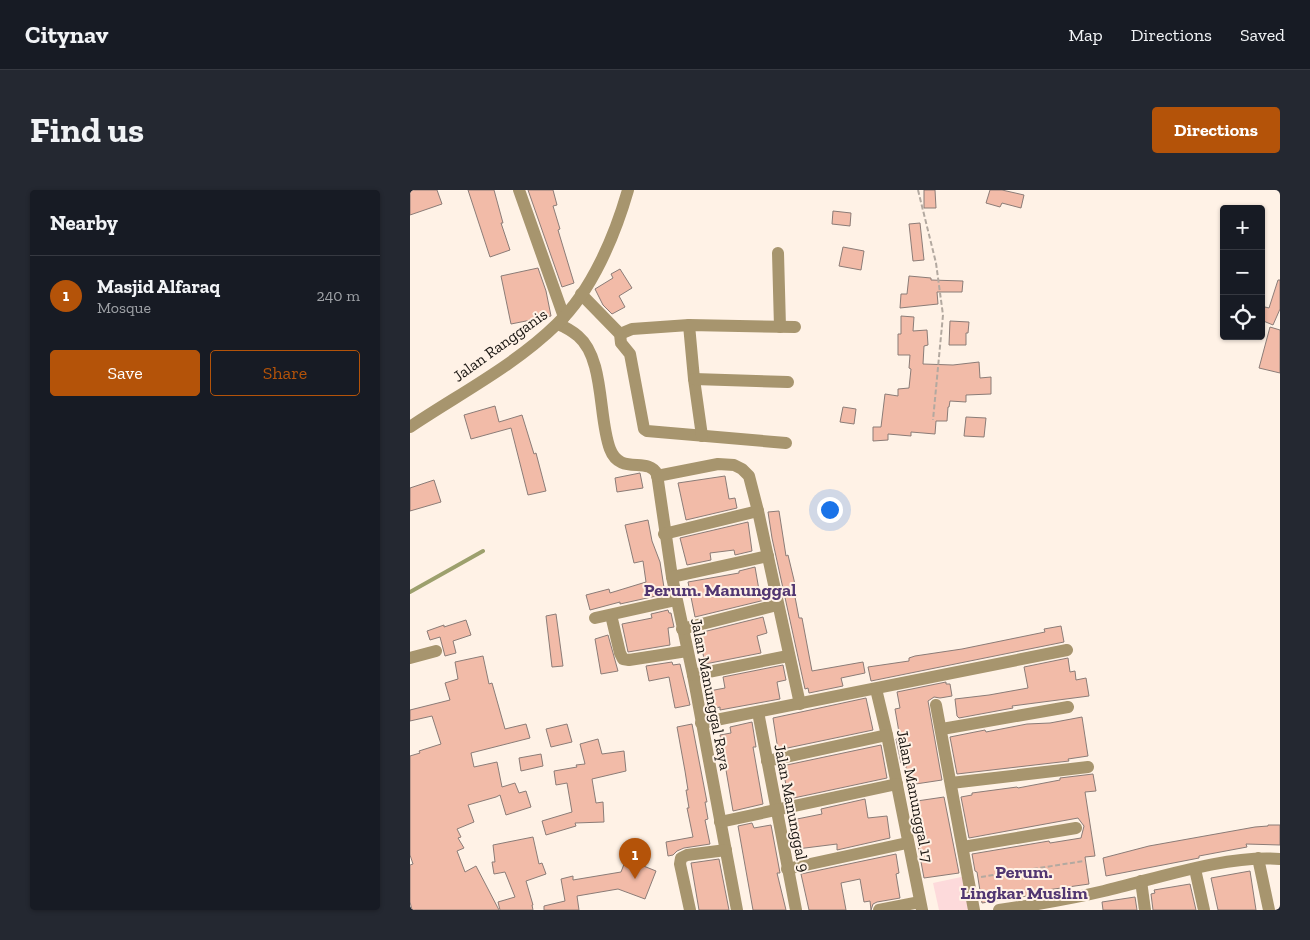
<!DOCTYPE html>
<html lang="en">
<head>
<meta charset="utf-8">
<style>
  body { margin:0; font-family:"Zilla Slab",serif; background:#242831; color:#f1f3f6 }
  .controls { position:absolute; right:15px; top:15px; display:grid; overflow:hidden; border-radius:5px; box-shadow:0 1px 4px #0004 }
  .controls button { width:45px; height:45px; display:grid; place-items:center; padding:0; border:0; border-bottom:1px solid #363941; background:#171b24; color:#f1f3f6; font:25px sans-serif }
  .you { position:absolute; left:419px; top:319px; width:18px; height:18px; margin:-12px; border:4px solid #fff; border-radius:50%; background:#1a73e8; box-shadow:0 0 0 8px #1a73e833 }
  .badge { display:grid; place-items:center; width:32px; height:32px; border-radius:50%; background:#b45309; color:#fff; font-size:16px; font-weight:700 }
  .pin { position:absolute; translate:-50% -41px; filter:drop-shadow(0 1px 2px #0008) }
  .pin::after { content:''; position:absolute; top:26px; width:18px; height:15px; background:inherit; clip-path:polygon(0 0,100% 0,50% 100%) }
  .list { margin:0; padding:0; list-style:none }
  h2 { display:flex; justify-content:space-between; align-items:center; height:65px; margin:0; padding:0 20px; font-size:21px }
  h2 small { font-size:16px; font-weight:400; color:#9ea1a6 }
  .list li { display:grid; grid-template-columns:32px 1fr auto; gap:15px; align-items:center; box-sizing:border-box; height:80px; padding:0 20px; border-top:1px solid #363941 }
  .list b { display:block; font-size:19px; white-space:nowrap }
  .list p { margin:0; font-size:16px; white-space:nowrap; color:#9ea1a6 }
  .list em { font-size:16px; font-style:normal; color:#9ea1a6 }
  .actions { display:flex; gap:10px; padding:15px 20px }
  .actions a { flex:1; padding:11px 0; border:1px solid #b45309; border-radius:5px; text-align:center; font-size:18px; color:#b45309 }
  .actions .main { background:#b45309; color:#fff }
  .icon { flex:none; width:28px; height:28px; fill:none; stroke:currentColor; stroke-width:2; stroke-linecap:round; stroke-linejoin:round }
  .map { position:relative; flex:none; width:870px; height:720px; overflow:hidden; border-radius:5px }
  header { display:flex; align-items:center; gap:30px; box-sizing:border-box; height:70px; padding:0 25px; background:#171b24; border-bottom:1px solid #363941 }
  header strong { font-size:24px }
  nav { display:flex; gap:28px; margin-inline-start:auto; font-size:18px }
  .intro { display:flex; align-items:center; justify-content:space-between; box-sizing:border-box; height:120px; padding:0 30px }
  h1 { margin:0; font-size:35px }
  .button { padding:12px 22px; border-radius:5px; background:#b45309; color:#fff; font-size:18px; font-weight:700 }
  main { display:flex; gap:30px; padding:0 30px }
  aside { flex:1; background:#171b24; border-radius:5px; box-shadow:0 1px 4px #0004 }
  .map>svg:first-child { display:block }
  .green { fill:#fddadb }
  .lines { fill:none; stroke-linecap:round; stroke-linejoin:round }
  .stream { stroke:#9da06d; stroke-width:4 }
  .building { fill:#f2bba8; stroke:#8b7c77 }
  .path { stroke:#b3a9a0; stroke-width:2; stroke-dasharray:5 2.5; stroke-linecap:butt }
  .minor { stroke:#a7956e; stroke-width:12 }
  .tertiary { stroke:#a7956e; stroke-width:12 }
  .labels { text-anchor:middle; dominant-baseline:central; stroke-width:4; stroke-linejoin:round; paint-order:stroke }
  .street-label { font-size:16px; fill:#191511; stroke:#fff2e6 }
  .neighbourhood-label { font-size:18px; font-weight:bold; fill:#513671; stroke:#fff2e6 }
</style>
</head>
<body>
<header>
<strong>Citynav</strong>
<nav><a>Map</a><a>Directions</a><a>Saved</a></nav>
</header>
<div class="intro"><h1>Find us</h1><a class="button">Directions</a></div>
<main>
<aside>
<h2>Nearby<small></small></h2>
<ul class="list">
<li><span class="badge">1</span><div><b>Masjid Alfaraq</b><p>Mosque</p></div><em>240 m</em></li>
</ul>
<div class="actions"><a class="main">Save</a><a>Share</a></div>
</aside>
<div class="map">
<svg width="870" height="720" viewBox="0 0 870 720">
  <rect width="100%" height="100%" fill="#fff2e6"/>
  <!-- green -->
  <polygon class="green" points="556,686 562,718 556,720 529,720 523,693"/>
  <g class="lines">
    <!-- stream -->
    <polyline class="stream" points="0,402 73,361"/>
  </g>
  <!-- building -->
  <g class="building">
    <polygon points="0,0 27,0 32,14 0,25"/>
    <polygon points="58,0 84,0 93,33 91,33 100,60 80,67"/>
    <polygon points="118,0 143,0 147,15 143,16 150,39 148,40 164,93 152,97"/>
    <polygon points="514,0 525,0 526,18 514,18"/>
    <polygon points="580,0 592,0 614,5 611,18 592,13 590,17 576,13"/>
    <polygon points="423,21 441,23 440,36 422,34"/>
    <polygon points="510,33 514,70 503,71 499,34"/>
    <polygon points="433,57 454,61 451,80 429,76"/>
    <polygon points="128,78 136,101 141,126 101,134 91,86"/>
    <polygon points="210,79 222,98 209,106 215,117 202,124 193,115 185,99 203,88 201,84"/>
    <polygon points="499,86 521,88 521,90 553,91 552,102 527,102 528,114 490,118 491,104 497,104"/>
    <polygon points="868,90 870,90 870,119 863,135 851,130 851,126 855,117 859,118"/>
    <polygon points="491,126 504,127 503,141 517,140 518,155 514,156 513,174 543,175 569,172 570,188 581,187 581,204 556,205 556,212 540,211 539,217 538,217 537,231 526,231 525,244 501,242 501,246 478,244 478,250 463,251 463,237 471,237 475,204 488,206 488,199 499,198 501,179 499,178 500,165 488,165 488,144 491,144"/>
    <polygon points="540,131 559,132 558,143 556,143 556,155 539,155"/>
    <polygon points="860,137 870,140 870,183 849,178"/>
    <polygon points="85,216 89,232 112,225 124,264 126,263 136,301 118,305 101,238 61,249 54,225"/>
    <polygon points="433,217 446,219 444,234 430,232"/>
    <polygon points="556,227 576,228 574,247 554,246"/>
    <polygon points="230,283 233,298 207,302 205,288"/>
    <polygon points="315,286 319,309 325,308 327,318 276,330 268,293"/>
    <polygon points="24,290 31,312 0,321 0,298"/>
    <polygon points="369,321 376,366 378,365 384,390 387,407 385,407 389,428 392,428 402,481 453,472 455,483 431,488 433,496 399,503 398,498 395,499 362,348 358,322"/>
    <polygon points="238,330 242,351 250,372 255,404 210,414 210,412 180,420 176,405 199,399 200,403 236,392 233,371 224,373 215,335"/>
    <polygon points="338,332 342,361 325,365 324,360 300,363 301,370 277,375 270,348"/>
    <polygon points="345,377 349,400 357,399 359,409 285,427 278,392 329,383 329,381"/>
    <polygon points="258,420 259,423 261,423 264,437 258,438 260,455 218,462 212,434 242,428 241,424"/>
    <polygon points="146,424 153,476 142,477 136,426"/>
    <polygon points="353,427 357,443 347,446 351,463 295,474 289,443"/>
    <polygon points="56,430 61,445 43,451 46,463 35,466 30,447 20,450 17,441 34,435 34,437"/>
    <polygon points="651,436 654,452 461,491 458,477 499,471 499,468 505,466 552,459 635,442 634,439"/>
    <polygon points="198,445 208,481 191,484 185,449"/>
    <polygon points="73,466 79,494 82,493 95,539 116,534 120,548 61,563 64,577 87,572 92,597 105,593 109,603 116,601 121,617 96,625 90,605 86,607 58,615 64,632 47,639 51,647 48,648 54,658 47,661 55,682 66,676 89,720 2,720 0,712 0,675 3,674 0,665 0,566 10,563 9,561 31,554 22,526 0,531 0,520 40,510 35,493 48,489 45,472"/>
    <polygon points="658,468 660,482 665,481 666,490 676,488 679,506 602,516 603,518 549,528 547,526 545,509 579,505 618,498 614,477"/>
    <polygon points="262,472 263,475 270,474 280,515 265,518 259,487 239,491 236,476"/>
    <polygon points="373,475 376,490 367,492 370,509 310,520 310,517 298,520 294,502 315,498 313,487"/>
    <polygon points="536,492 536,494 540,494 542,506 530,508 524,507 518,511 532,590 499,595 495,572 491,573 486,549 490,548 485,519 490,518 487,502"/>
    <polygon points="456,508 463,540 368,560 363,528"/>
    <polygon points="672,527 678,566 658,569 659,571 547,584 540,547 575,540 576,542 617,534 640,533"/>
    <polygon points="342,532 346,557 343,557 353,614 323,621 310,545 321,543 320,537"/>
    <polygon points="157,534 162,552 141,557 136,539"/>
    <polygon points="282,534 297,612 295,612 298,629 295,630 300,654 274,658 267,661 263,665 258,666 256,652 283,647 277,618 279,618 276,600 278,600 275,581 267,537"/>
    <polygon points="188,549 192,564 214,561 216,581 182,589 186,613 193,612 194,632 165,633 166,636 136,645 132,631 162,622 157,593 146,595 144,581 167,577 166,575 175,574 170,554"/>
    <polygon points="471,555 477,588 379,609 372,576"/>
    <polygon points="131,564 133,576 111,581 109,568"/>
    <polygon points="683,584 686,601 675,602 685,666 675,667 679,694 630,701 630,704 572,713 567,682 565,681 562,664 639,651 640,653 671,648 674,636 668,628 559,648 551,607 562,605 562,603 607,597 608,598 650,590 650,588"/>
    <polygon points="534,607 549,683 514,688 500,612"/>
    <polygon points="455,609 458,628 477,626 480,648 427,660 427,654 387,659 382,630 412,624 411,619"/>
    <polygon points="342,633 344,638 361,635 370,683 367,683 376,720 343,720 328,636"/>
    <polygon points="858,635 870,635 870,655 836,654 837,657 789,666 789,668 696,686 693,668 739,656 845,637 858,636"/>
    <polygon points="123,647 129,674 132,673 136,684 116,691 123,715 122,715 123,720 90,720 88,712 105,707 95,682 84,684 82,672 85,672 83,655"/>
    <polygon points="486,664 489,683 486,684 490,708 467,712 463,714 461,720 460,711 454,712 450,689 431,693 436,720 399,720 391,684"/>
    <polygon points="216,669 246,681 235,709 208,699 167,706 169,720 134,720 134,716 155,711 151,689 163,686 163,690 211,682"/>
    <polygon points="309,669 319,720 289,720 281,673"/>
    <polygon points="840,681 846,720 808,720 801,688"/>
    <polygon points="780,694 786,720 743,720 741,704 745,703 744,700"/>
    <polygon points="725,707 727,720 693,720 692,712"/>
  </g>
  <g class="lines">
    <!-- path -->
    <g class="path">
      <polyline points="508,0 526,73 533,125 523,230"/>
      <polyline points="571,687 674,671"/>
    </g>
    <!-- minor -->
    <g class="minor">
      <polyline points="109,0 154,127"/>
      <polyline points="368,63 370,137"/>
      <polyline points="171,104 210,144 211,153 220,164 234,239 237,241 376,253"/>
      <path d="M148,134C155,137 162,141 168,146C195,169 188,228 200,259C210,286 238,266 247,284L262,387L283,485L327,720"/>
      <polyline points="279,135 284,189 292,246"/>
      <polyline points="210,144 222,139 279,135 385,137"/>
      <polyline points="284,189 378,192"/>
      <polyline points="247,286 308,274 324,275 332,279 339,286 348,321 390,514"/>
      <polyline points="254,344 348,321"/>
      <polyline points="262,387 358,366"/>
      <polyline points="201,425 210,463 213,469 219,470 277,461"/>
      <polyline points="185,428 266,410"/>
      <polyline points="272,439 367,415"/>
      <polyline points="0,468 26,461"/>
      <polyline points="283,485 378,466"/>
      <polyline points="466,499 477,545 512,720"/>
      <polyline points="526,515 564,720"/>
      <polyline points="348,522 386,720"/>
      <polyline points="291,533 657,460"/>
      <polyline points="532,539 658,517"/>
      <polyline points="357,571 477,545"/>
      <polyline points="541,593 678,577"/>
      <polyline points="310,632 487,594"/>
      <polyline points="553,657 666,638"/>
      <polyline points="848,668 859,720"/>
      <polyline points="377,679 497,653"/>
      <polyline points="785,679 794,720"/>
      <polyline points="731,691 735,720"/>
      <polyline points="280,720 270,674 271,668 277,665 316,660"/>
      <polyline points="469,720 510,712"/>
      <path d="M589,720C624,715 660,709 694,701C749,688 814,665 870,669"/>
    </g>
    <!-- tertiary -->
    <path class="tertiary" d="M0,237C49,204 104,176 147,134C182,101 205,45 218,0"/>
  </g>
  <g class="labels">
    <!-- street labels -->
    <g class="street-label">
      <text transform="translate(90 155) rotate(-36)">Jalan Rangganis</text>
      <text transform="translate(301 504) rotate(79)">Jalan Manunggal Raya</text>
      <text transform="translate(505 606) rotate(79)">Jalan Manunggal 17</text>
      <text transform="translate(382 618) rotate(79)">Jalan Manunggal 9</text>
    </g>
    <!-- neighbourhood labels -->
    <g class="neighbourhood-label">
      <text x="310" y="400">Perum. Manunggal</text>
      <text x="614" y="682">Perum.<tspan x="614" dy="21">Lingkar Muslim</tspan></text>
    </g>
  </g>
</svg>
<div class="controls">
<button>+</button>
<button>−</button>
<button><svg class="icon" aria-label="locate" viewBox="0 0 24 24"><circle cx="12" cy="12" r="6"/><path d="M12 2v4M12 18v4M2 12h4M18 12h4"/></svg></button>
</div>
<div class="you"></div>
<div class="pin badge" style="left:225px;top:689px">1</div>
</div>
</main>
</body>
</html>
